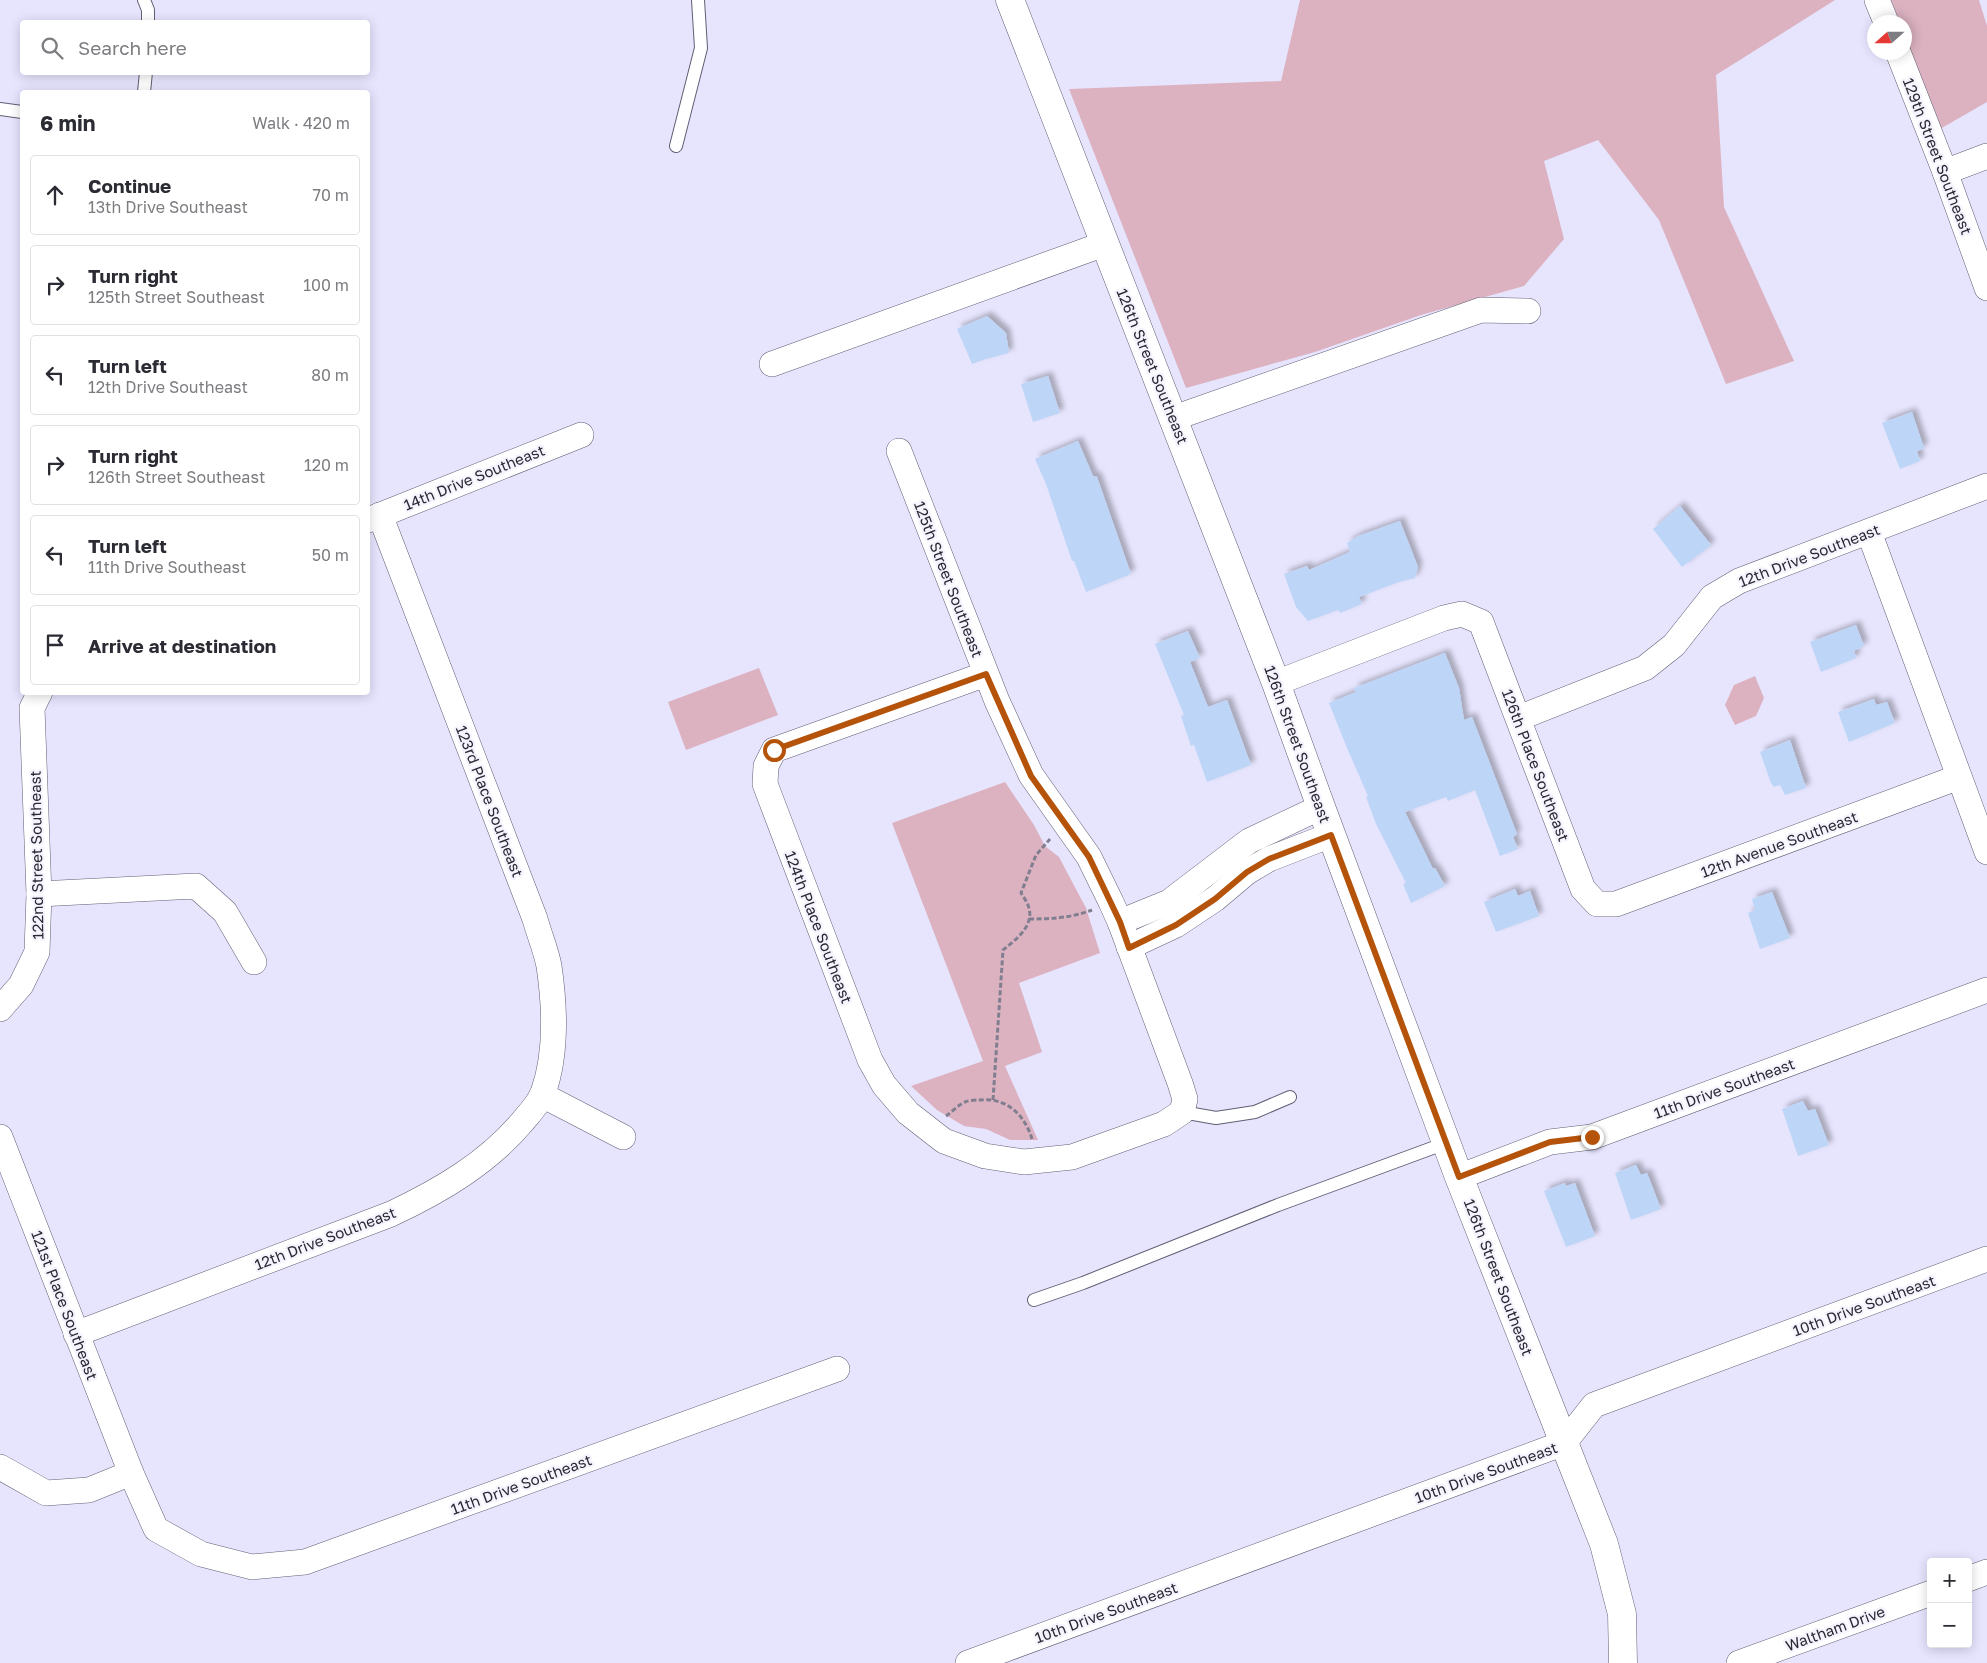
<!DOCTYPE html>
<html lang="en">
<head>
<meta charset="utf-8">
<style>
  body { margin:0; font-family:"Golos Text",sans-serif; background:#f7f7f7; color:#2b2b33 }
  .controls { position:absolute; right:15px; bottom:15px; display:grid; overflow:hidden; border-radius:5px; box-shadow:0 2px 12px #0003 }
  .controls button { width:45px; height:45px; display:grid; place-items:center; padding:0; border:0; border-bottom:1px solid #e1e1e2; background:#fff; color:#2b2b33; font:25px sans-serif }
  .compass { position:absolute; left:1867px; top:15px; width:45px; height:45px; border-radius:50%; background:#fff; box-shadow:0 2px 12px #0003; rotate:249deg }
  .stop { position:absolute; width:15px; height:15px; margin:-11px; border:4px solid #b45309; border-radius:50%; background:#fff }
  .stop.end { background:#b45309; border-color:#fff; box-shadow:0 1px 5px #0008 }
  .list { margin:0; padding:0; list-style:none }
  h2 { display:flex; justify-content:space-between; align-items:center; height:65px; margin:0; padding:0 20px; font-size:21px }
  h2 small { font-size:16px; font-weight:400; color:#7c7c81 }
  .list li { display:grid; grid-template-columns:32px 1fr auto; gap:15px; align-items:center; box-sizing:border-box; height:80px; margin:0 10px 10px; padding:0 10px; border:1px solid #e1e1e2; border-radius:5px }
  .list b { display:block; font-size:19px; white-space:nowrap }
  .list p { margin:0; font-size:16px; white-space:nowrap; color:#7c7c81 }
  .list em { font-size:16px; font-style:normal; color:#7c7c81 }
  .icon { flex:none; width:28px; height:28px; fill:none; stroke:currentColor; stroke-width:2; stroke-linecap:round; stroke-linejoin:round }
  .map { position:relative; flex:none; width:1987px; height:1663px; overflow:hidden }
  .search { position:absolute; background:#fff; box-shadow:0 2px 12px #0003; left:20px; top:20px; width:350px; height:55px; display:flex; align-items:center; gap:12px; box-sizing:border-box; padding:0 18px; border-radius:5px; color:#7c7c81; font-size:19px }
  .panel { position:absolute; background:#fff; box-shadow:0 2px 12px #0003; left:20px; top:90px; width:350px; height:605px; border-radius:5px }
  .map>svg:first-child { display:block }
  .green { fill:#dcb2c1 }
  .building { fill:#bdd5f7; filter:url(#shadow) }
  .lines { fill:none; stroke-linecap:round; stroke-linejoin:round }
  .lane-casing { stroke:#615f74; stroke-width:14 }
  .street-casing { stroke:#615f74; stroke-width:26 }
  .secondary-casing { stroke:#615f74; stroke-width:29 }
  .path { stroke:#807e8f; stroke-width:3; stroke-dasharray:5 2.5; stroke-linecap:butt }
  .lane { stroke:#fff; stroke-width:12 }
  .street { stroke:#fff; stroke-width:25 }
  .secondary { stroke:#fff; stroke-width:28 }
  .route { stroke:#b45309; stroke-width:6 }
  .labels { text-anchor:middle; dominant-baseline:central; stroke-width:4.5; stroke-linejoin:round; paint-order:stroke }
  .street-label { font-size:15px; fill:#2a2932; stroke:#f5f4fe }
</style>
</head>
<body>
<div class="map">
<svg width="1987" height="1663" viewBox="0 0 1987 1663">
  <defs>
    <filter id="shadow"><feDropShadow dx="4.5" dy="-4.5" stdDeviation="2.5" flood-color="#0004"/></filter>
  </defs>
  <rect width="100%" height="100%" fill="#e7e5fe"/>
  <!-- green -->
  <g class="green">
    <polygon points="1300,0 1835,0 1716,75 1724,207 1794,361 1726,384 1659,220 1598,140 1544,161 1564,239 1524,286 1421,315 1315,352 1186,388 1069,89 1281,81"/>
    <polygon points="1891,0 1979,0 1987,26 1987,102 1940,129 1905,35 1904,22 1900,22"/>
    <polygon points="759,668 778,715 686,750 668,702"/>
    <polygon points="1755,676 1764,698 1756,716 1735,725 1725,705 1734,685"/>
    <polygon points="1005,782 1034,825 1045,846 1059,857 1086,908 1100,953 1019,983 1042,1052 1005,1066 1038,1140 1010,1140 986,1129 964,1126 937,1110 911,1086 983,1061 892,823"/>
  </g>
  <!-- building -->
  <g class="building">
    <polygon points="987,316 1006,333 1009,353 986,359 972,364 957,329"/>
    <polygon points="1048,376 1060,413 1033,422 1021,384"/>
    <polygon points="1912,412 1924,448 1917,451 1920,461 1900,469 1882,423"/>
    <polygon points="1078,441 1093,476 1097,477 1131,574 1086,592 1074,561 1072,561 1046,484 1035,459"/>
    <polygon points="1680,506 1711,545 1682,567 1653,529"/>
    <polygon points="1400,521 1418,567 1415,578 1399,582 1359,597 1362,604 1340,613 1338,610 1308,621 1296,607 1284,574 1307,566 1309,570 1350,552 1347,543 1358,536"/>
    <polygon points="1856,625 1864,646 1854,651 1856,658 1821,672 1810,642"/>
    <polygon points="1188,631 1200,658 1190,662 1208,707 1227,700 1251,765 1207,782 1194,745 1191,746 1181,716 1184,715 1155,644"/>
    <polygon points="1445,653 1459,688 1464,720 1472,717 1517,834 1513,837 1518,849 1500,856 1475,790 1448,801 1446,797 1405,812 1433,869 1435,868 1445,886 1411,903 1403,884 1406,883 1376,824 1366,797 1368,796 1347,748 1329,703 1356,692 1354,688"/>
    <polygon points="1874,699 1876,705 1887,702 1895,723 1849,742 1838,712"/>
    <polygon points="1790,740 1806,788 1785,795 1780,785 1774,787 1771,783 1760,752"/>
    <polygon points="1515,889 1518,896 1530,891 1539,916 1496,932 1484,902"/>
    <polygon points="1772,892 1790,938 1760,949 1748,913 1755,910 1752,899"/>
    <polygon points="1803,1101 1808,1111 1815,1109 1829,1145 1798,1156 1782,1109"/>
    <polygon points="1636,1165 1641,1175 1647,1173 1661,1209 1631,1220 1615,1173"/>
    <polygon points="1565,1183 1566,1186 1575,1183 1595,1236 1566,1247 1544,1191"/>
  </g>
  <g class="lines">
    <!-- lane casing -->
    <g class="lane-casing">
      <g id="lane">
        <polyline points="144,0 148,10 148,22"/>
        <polyline points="144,92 146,72"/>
        <polyline points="0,109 22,112"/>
        <polyline points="676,146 701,48 698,0"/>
        <polyline points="1182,1112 1216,1118 1255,1112 1290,1097"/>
        <polyline points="1034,1300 1083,1283 1278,1205 1446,1143"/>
      </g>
    </g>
    <!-- street casing -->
    <g class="street-casing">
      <g id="street">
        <polyline points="1877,0 1886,22"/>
        <polyline points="1898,52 1945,172 1987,288"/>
        <polyline points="1945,172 1987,156"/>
        <polyline points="772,364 1104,244"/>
        <polyline points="1174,418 1481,310 1528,311"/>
        <polyline points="899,451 997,701 1031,775 1089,857 1111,902 1120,922 1180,1083 1185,1099 1182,1112 1164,1124 1072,1157 1024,1162 985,1156 944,1141 908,1113 884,1085 870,1060 765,784 766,766 774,750 986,674"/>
        <polyline points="368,520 581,435"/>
        <polyline points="1869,532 1987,852"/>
        <polyline points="1276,683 1444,618 1462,614 1481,622 1583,889 1597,904 1616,904 1959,777"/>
        <polyline points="1519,718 1645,668 1674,645 1712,597 1739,581 1987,486"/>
        <polyline points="39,894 196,886 225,912 254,962"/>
        <polyline points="1120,922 1169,902 1249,841 1321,807"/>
        <polyline points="1129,947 1176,925 1215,899 1247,872 1269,859 1331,835"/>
        <polyline points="0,1009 21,985 37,952 39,894 32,708 40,692"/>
        <polyline points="542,1095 623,1137"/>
        <polyline points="0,1137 131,1473 156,1529 201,1554 252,1567 305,1562 837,1369"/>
        <polyline points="1459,1177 1550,1142 1592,1137 1987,990"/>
        <path d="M76,1334L391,1214C440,1191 488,1163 523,1121C530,1113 539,1103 543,1093C557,1054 555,1007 549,966C546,950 539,934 535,919L380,515"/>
        <polyline points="0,1467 46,1493 89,1490 131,1473"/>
        <polyline points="1968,1579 1987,1572"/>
        <polyline points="968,1663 1564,1443 1594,1405 1987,1259"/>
        <polyline points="1739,1663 1931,1593"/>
      </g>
    </g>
    <!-- secondary casing -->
    <g class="secondary-casing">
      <polyline id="secondary" points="1010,0 1276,683 1321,807 1459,1177 1604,1544 1622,1614 1623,1663"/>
    </g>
    <!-- path -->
    <g class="path">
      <path d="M1029,919C1051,919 1071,918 1092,910"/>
      <path d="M993,1100L1003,950C1015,940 1034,927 1029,908C1028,903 1024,898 1021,893L1036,855L1050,839"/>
      <path d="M946,1116C952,1112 958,1105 965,1102C969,1100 976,1100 980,1100C1006,1097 1025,1115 1032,1139"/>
    </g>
    <!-- lane -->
    <use href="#lane" class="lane"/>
    <!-- street -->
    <use href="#street" class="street"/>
    <!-- secondary -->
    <use href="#secondary" class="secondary"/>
  </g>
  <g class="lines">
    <!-- route -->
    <polyline class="route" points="774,750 986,674 1031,776 1089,857 1120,922 1129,948 1176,925 1215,899 1247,872 1269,859 1331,835 1459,1177 1550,1142 1592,1137"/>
  </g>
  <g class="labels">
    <!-- street labels -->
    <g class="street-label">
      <text transform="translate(1938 156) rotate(69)">129th Street Southeast</text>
      <text transform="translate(1153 366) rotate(68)">126th Street Southeast</text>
      <text transform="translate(474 477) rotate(-22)">14th Drive Southeast</text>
      <text transform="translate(1809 555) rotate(-21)">12th Drive Southeast</text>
      <text transform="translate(949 579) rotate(69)">125th Street Southeast</text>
      <text transform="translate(1298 744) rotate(70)">126th Street Southeast</text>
      <text transform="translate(1536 765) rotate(69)">126th Place Southeast</text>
      <text transform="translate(490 801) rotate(69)">123rd Place Southeast</text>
      <text transform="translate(1779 844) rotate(-20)">12th Avenue Southeast</text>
      <text transform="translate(36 855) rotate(-91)">122nd Street Southeast</text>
      <text transform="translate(819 927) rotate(69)">124th Place Southeast</text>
      <text transform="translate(1724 1088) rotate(-20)">11th Drive Southeast</text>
      <text transform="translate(325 1238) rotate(-21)">12th Drive Southeast</text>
      <text transform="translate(1499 1277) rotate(69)">126th Street Southeast</text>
      <text transform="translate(65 1305) rotate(69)">121st Place Southeast</text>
      <text transform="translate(1864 1305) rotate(-20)">10th Drive Southeast</text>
      <text transform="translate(1486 1472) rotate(-20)">10th Drive Southeast</text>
      <text transform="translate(521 1484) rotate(-20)">11th Drive Southeast</text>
      <text transform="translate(1106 1612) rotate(-20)">10th Drive Southeast</text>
      <text transform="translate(1835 1628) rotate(-20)">Waltham Drive</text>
    </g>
  </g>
</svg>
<div class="controls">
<button>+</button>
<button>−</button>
</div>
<svg class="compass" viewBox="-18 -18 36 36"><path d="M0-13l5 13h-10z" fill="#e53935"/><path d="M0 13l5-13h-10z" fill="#7c7c81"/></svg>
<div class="stop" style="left:774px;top:750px"></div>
<div class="stop end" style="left:1592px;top:1137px"></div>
<div class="search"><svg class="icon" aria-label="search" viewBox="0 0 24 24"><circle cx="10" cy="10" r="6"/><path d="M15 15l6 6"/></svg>Search here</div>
<section class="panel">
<h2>6 min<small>Walk · 420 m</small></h2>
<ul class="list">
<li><svg class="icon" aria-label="ahead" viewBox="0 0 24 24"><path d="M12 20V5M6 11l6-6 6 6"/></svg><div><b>Continue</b><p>13th Drive Southeast</p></div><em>70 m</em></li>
<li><svg class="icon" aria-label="right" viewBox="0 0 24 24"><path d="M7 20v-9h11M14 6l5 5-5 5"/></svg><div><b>Turn right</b><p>125th Street Southeast</p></div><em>100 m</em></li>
<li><svg class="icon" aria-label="left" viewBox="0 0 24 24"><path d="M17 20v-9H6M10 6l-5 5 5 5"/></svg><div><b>Turn left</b><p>12th Drive Southeast</p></div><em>80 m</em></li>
<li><svg class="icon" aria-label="right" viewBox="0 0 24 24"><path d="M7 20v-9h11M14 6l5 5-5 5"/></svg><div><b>Turn right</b><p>126th Street Southeast</p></div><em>120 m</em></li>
<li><svg class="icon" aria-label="left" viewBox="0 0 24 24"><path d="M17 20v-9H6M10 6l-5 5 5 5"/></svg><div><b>Turn left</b><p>11th Drive Southeast</p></div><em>50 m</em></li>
<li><svg class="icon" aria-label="arrive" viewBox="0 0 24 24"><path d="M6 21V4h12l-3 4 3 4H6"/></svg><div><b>Arrive at destination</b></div></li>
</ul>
</section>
</div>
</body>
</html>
